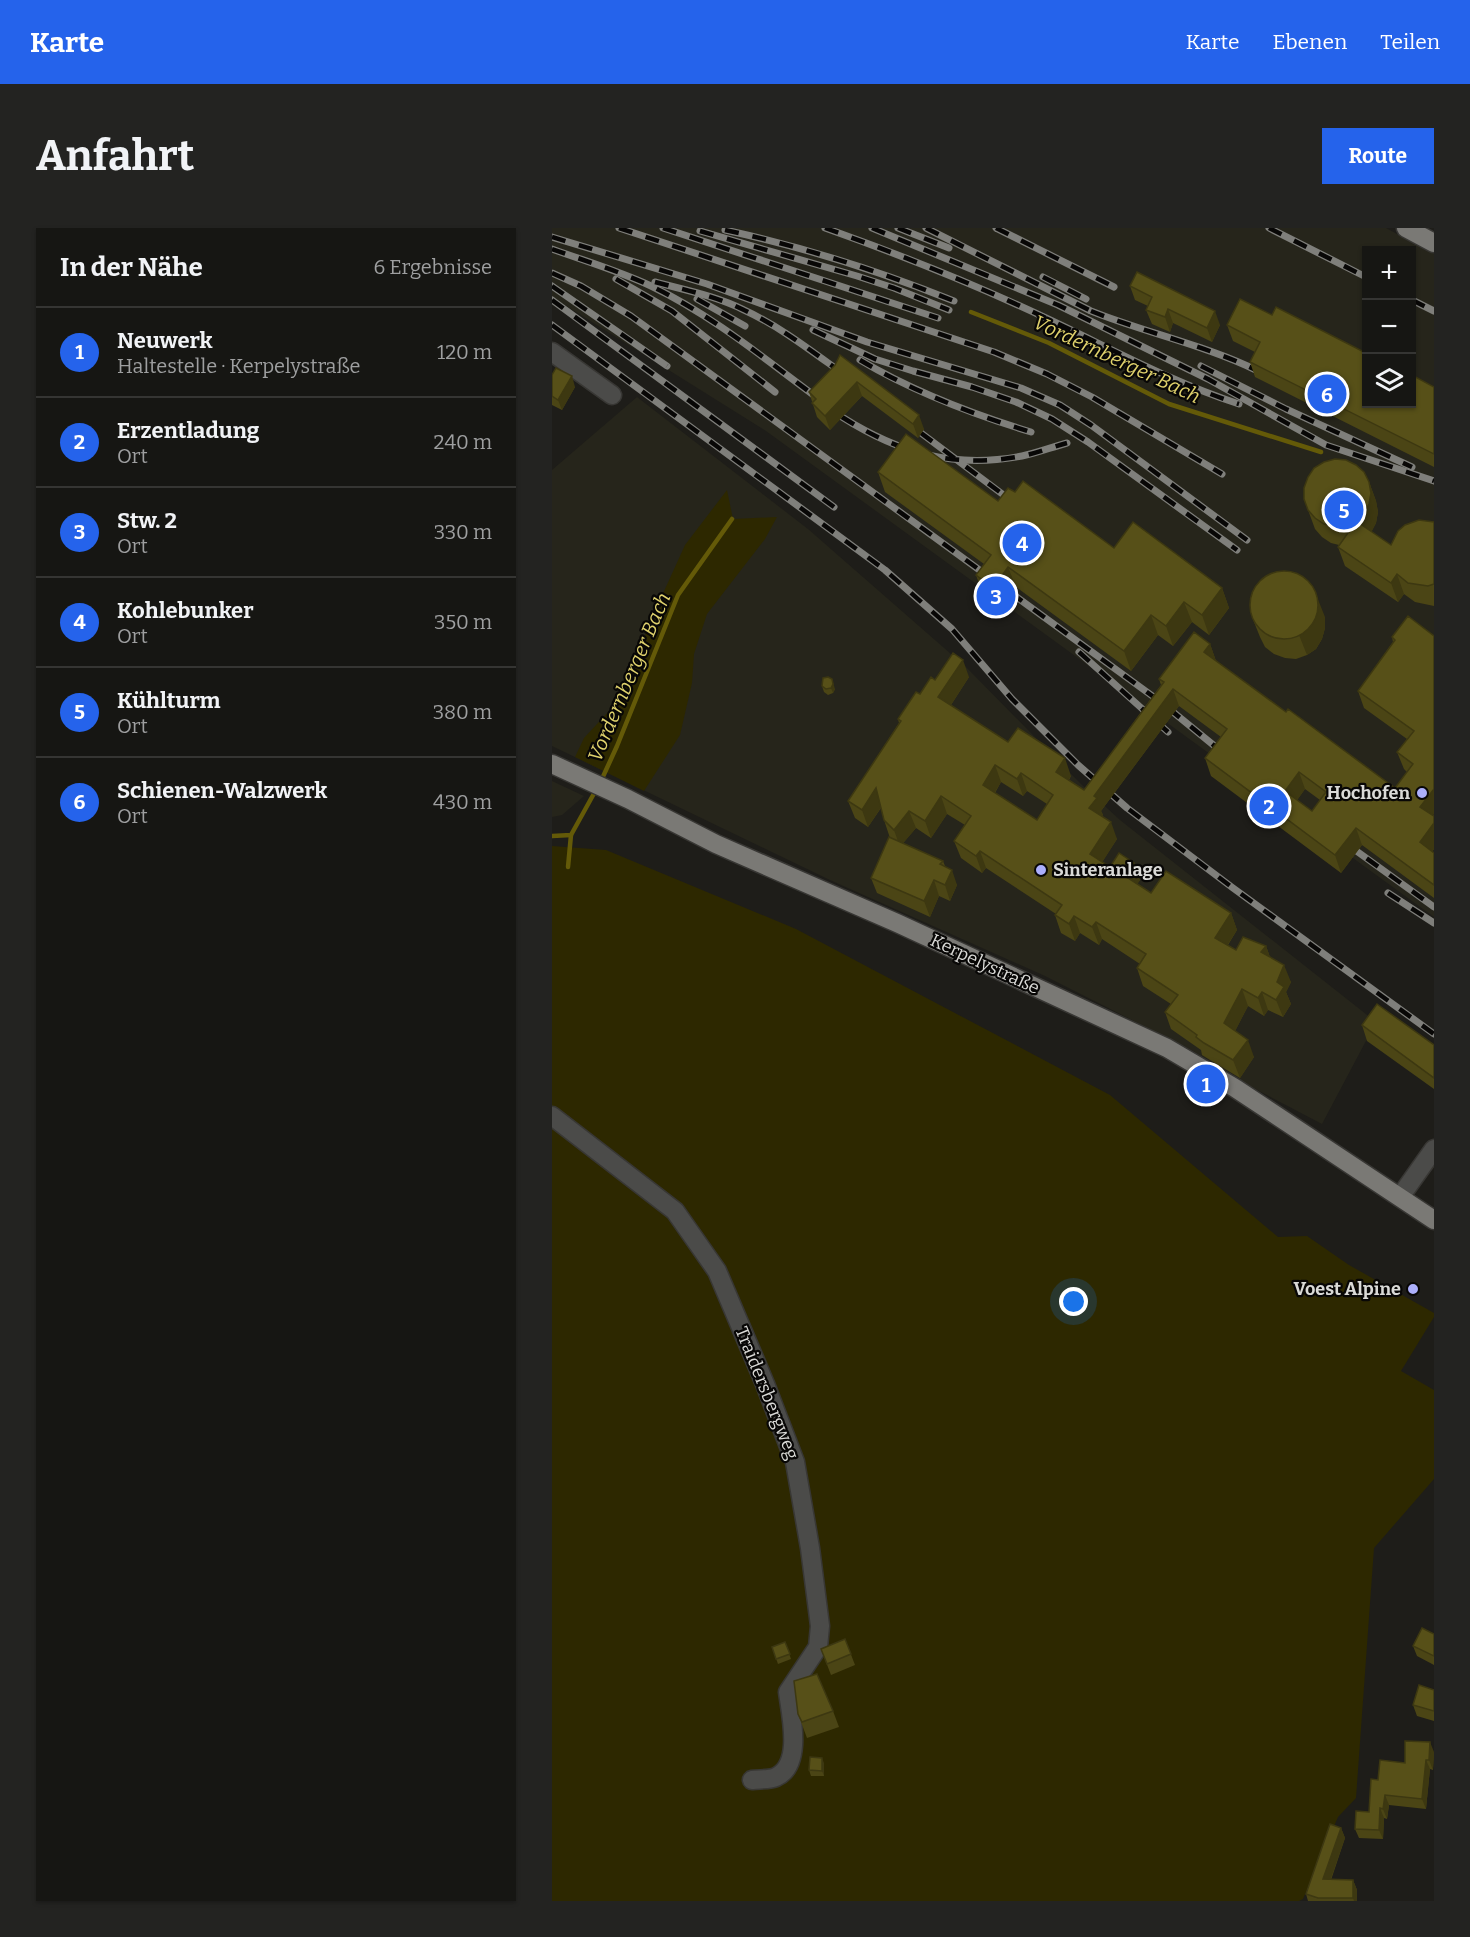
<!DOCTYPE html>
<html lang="de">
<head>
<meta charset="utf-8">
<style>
  body { margin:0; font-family:Bitter,serif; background:#232321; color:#f1f3f6 }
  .controls { position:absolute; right:18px; top:18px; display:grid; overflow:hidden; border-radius:0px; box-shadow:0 2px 4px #0004 }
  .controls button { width:54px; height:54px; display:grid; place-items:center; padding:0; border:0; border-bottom:2px solid #353533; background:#161613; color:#f1f3f6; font:30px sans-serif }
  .you { position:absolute; left:522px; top:1074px; width:21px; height:21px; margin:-15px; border:4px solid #fff; border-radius:50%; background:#1a73e8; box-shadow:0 0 0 9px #1a73e833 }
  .badge { display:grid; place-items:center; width:39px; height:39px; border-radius:50%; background:#2563eb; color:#fff; font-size:20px; font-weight:700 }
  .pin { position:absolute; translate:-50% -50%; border:3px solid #fff; box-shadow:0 2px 6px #0006 }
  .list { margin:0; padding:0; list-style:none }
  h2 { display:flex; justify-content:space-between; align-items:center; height:78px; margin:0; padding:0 24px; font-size:26px }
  h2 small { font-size:20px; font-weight:400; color:#9e9fa0 }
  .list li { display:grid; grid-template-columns:39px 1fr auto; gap:18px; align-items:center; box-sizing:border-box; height:90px; padding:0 24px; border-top:2px solid #353533 }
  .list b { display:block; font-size:22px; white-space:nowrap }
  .list p { margin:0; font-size:20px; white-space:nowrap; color:#9e9fa0 }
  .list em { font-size:20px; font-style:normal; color:#9e9fa0 }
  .icon { flex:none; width:33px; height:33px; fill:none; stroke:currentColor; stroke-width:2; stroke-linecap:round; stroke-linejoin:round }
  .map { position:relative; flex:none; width:882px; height:1673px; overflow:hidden; border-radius:0px }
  header { display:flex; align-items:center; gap:36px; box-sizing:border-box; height:84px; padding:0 30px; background:#2563eb; color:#fff }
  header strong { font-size:28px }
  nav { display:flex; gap:33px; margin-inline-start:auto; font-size:21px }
  .intro { display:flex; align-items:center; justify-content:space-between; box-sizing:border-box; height:144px; padding:0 36px }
  h1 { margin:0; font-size:42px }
  .button { padding:15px 27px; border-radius:0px; background:#2563eb; color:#fff; font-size:21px; font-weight:700 }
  main { display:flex; gap:36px; padding:0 36px }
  aside { flex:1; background:#161613; border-radius:0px; box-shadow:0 2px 4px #0004 }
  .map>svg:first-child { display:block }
  .built { fill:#26251b; fill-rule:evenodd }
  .green { fill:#2d2800 }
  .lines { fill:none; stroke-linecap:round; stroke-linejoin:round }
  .stream { stroke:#645a08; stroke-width:4.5 }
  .minor-casing { stroke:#383734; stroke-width:21 }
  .major-casing { stroke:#383734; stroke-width:21 }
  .minor { stroke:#4b4b49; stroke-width:18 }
  .major { stroke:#7a7975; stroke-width:18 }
  .rail-casing { stroke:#7f7f7b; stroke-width:7 }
  .rail { stroke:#080706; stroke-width:4.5; stroke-dasharray:14; stroke-linecap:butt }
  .wall { fill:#4b4515; fill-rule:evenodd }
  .shaded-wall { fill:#3d3811 }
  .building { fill:#575018; stroke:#3d3811; stroke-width:1.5; fill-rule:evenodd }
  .poi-dot { fill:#acaffb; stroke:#080706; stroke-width:2 }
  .labels { text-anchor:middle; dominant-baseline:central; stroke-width:4.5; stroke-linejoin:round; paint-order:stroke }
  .poi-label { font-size:18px; font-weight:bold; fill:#dadad7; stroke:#080706; text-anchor:end }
  .street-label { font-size:18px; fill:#dadad7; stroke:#080706 }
  .water-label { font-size:20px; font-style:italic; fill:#dfd16c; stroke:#080706 }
</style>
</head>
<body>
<header>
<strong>Karte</strong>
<nav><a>Karte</a><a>Ebenen</a><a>Teilen</a></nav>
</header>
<div class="intro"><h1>Anfahrt</h1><a class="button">Route</a></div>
<main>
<aside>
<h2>In der Nähe<small>6 Ergebnisse</small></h2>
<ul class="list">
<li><span class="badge">1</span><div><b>Neuwerk</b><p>Haltestelle · Kerpelystraße</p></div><em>120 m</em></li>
<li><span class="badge">2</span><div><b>Erzentladung</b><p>Ort</p></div><em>240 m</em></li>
<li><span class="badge">3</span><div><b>Stw. 2</b><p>Ort</p></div><em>330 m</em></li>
<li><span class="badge">4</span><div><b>Kohlebunker</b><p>Ort</p></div><em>350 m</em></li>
<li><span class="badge">5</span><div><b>Kühlturm</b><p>Ort</p></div><em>380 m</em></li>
<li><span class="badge">6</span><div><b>Schienen-Walzwerk</b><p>Ort</p></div><em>430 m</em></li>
</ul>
</aside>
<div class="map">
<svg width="882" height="1673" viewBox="0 0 882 1673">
  <rect width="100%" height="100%" fill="#1e1d19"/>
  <!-- built -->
  <g class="built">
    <path d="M0,0H834L882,26V689L214,203L0,69ZM814,22H860V176H814Z"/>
    <polygon points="85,169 256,301 415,440 529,556 568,592 824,794 770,896 686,852 641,823 493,748 278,652 0,518 0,242"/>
    <polygon points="0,553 32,568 10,587 0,589"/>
  </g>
  <!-- green -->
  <g class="green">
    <polygon points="175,262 181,291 225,289 213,311 155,386 142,426 140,455 128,507 92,563 23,529 32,510 70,469 98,394 133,317"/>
    <polygon points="0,618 54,622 244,701 558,867 726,1009 755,1008 797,1037 882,1085 882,1089 849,1143 882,1162 882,1251 822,1320 804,1570 786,1589 751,1671 747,1673 0,1673"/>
  </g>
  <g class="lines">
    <!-- stream -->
    <g class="stream">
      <polyline points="419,84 497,115 617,176 769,224"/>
      <polyline points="49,553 65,518 126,367 180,291"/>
      <polyline points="0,608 19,607 45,560"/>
      <polyline points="16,639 19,607"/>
    </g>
    <!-- minor casing -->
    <g class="minor-casing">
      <g id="minor">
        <polyline points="0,124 60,167"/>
        <path d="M0,888L123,983L165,1043L213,1156L243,1234L258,1320L268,1398L266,1419L236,1464C239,1487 251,1537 224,1549C218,1552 207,1551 200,1552"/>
        <polyline points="848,969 882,921"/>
      </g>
    </g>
    <!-- major casing -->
    <g class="major-casing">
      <g id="major">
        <polyline points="854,0 882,15"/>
        <polyline points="0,536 76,571 164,616 345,695 615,820 683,860 882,992"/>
      </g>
    </g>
    <!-- minor -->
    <use href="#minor" class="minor"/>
    <!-- major -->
    <use href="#major" class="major"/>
    <!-- rail casing -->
    <g class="rail-casing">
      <g id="rail">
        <polyline points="67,0 442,124 495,146 540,169 670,246"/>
        <polyline points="111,0 386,90"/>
        <path d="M273,0C349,27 422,56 494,90C558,120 619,154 687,176"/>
        <polyline points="320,0 506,77 656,151 774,217 882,253"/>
        <polyline points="346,0 397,20"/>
        <polyline points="374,0 537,82"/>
        <polyline points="444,0 562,59"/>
        <polyline points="717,0 814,49"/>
        <path d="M173,2C252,19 327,43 402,73"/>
        <polyline points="148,3 305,48 342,60 397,82"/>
        <polyline points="0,9 155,56 315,114 469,160 508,177 539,197 695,312"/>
        <path d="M0,21C33,33 67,43 99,58C160,87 214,132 267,171"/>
        <polyline points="0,45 29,58 79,88 610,475 676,529"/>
        <polyline points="491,49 534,71"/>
        <polyline points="64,51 120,83 223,164"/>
        <path d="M103,54C133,62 164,68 192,82C227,98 258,122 290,145"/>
        <polyline points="0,58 115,138"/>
        <polyline points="145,71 193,98"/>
        <polyline points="0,72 282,279"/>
        <polyline points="860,72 882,83"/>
        <path d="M539,83C594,105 653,117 706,143"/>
        <polyline points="0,97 333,342 400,401 460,471 526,537 575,580 681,660 882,806"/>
        <polyline points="261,102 323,131 361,143 420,159 464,174 500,191 536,214 685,322"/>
        <path d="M308,132C362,164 420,186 479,204"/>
        <polyline points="649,138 734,181 860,239"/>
        <path d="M290,189C347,225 402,241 470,228C485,225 500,219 515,215"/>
        <polyline points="369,205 465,277"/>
        <polyline points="527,424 616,504"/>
        <polyline points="792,614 882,679"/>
        <polyline points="836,665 882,695"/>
      </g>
    </g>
    <!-- rail -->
    <use href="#rail" class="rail"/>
  </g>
  <!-- wall -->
  <g class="wall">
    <polygon points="578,58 668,97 660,114 621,95 618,104 600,96 594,82 596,78 583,72"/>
    <polygon points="720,87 882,159 882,239 703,149 698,134 703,124 681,113 675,97"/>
    <polygon points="283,137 372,201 366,210 310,168 278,202 265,189 257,164"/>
    <polygon points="0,147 23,159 10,182 0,177"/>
    <polygon points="326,244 446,273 463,264 562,320 670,360 677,380 657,407 640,394 621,418 606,407 579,443 464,359 448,380 431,367 424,347 432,336 333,264"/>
    <polygon points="817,254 824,273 826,284 824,295 819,304 839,317 882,294 882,378 863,374 852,366 846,374 793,338 786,319 787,317 779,315 770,309 763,301 752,271"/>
    <path d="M856,388L881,588H882V621L880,624L882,625V670L810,617L789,645L659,548L653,530L669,509L627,478L549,583L551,587L550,588L565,611L550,634L558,639L582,635L588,652L585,656L599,665L679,685L685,702L676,717L684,722L714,718L718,729L739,754L734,764L739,776L731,789L716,782L712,788L696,778L683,803L702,829L688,850L658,832L650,827L649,822L619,801L613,784L619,776L591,758L585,740L588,736L550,711L547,717L528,705L523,713L509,705L503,687L504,686L434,640L430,645L409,630L402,613L413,597L395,586L379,610L364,600L351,615L391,633L393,638L405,657L398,673L387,668L378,689L325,665L319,650L338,610L332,592L329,580L316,599L303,590L296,573L347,495L346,491L368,466L383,452L417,449L399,477L456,514L519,548L517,552L532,562L609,457L607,451L658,416L664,433L734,484L843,560L855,544L852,541L845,524L855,511L812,480L806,463L841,414L840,409ZM449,554L471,568L475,563L495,576L485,592L443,565ZM753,561L768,572L760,583L745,572Z"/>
    <polygon points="700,389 773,389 773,400 770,411 764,421 755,427 744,431 733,430 722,426 713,419 708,409"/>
    <polygon points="270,458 283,461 281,465 276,467 272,464"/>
    <polygon points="810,797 882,817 882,861 815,813"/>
    <polygon points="882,1406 882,1437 865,1428 861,1418"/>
    <polygon points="293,1411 303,1437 279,1447 269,1421"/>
    <polygon points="233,1414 239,1431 226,1436 220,1419"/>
    <polygon points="882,1462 882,1493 865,1488 861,1477"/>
    <polygon points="281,1483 287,1499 255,1510 246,1486"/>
    <polygon points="882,1524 881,1542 878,1541 874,1581 837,1577 835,1591 832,1590 831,1611 807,1610 803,1601 817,1584 826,1552 853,1535"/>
    <polygon points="272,1535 272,1548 259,1548 257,1542"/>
    <polygon points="789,1600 793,1610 779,1652 801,1652 805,1662 805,1673 756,1673 754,1666"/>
  </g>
  <!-- shaded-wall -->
  <g class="shaded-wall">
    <polygon points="616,81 621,95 618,104 613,89"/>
    <polygon points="663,83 668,97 660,114 655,100"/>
    <polygon points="20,148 23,159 10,182 6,172"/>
    <polygon points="305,154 310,168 278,202 273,188"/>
    <polygon points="367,187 372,201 366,210 361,196"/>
    <polygon points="817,254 824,273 826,284 824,295 814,315 807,295"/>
    <polygon points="456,339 464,359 448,380 441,360"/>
    <polygon points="845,346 852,366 846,374 839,355"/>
    <polygon points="670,360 677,380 657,407 650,387"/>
    <polygon points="765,369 773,389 773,400 770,411 764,421 755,427 747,407"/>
    <polygon points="632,374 640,394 621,418 614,398"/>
    <polygon points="599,387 606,407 579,443 572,423"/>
    <polygon points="658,416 664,433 652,424"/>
    <polygon points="411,432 417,449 393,486 386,469"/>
    <polygon points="280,451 283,461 281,465 279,460"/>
    <polygon points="621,461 627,478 549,583 551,587 543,597 537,580 542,568"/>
    <polygon points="513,530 519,548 510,561 504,544"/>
    <polygon points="443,537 449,554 437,574 431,557"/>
    <polygon points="747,544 753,561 739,581 733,563"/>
    <polygon points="469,545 475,563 471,568 465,551"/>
    <polygon points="324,560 330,578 316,599 310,582"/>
    <polygon points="882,561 882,586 874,596 868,579"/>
    <polygon points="389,568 395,586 379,610 373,593"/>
    <polygon points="357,583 364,600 348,619 342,602"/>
    <polygon points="559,594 565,611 544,644 538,626"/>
    <polygon points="882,595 882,621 874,632 868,614"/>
    <polygon points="804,600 810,617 789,645 783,627"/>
    <polygon points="428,623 434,640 430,645 424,628"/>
    <polygon points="582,635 588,652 579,666 573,648"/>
    <polygon points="400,642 405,657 398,673 393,657"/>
    <polygon points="382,652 387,668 378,689 372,673"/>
    <polygon points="679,685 685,702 669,727 663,710"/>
    <polygon points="522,688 528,705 523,713 517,696"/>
    <polygon points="544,694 550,711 547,717 540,699"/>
    <polygon points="714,718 720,735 709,724"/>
    <polygon points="732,737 739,754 734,764 739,776 731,789 724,772 725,754"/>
    <polygon points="690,761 696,778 678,813 672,795"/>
    <polygon points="710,764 716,782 712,788 706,770"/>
    <polygon points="696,812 702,829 688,850 681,832"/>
    <polygon points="878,1514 882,1524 881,1542 877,1532"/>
    <polygon points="270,1530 272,1535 272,1548 270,1543"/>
    <polygon points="874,1532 878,1541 874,1581 870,1571"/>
    <polygon points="833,1567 837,1577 835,1591 831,1581"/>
    <polygon points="828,1580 832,1590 831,1611 827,1602"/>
    <polygon points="789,1600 793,1610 775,1662 771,1651"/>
    <polygon points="801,1652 805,1662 805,1673 802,1673 801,1670"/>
  </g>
  <!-- building -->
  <g class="building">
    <polygon points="585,44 663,83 655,100 616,81 613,89 594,82 600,69 578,58"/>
    <polygon points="688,71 720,87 724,79 814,125 814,176 860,176 860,147 882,159 882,226 698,134 708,114 675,97"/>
    <polygon points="288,127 367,187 361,196 305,154 273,188 260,175 264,171 257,164 283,137"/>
    <polygon points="4,140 20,148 6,172 0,168 0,147"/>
    <polygon points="354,206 446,273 456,260 463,264 471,253 562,320 581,294 670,360 650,387 632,374 614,398 599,387 572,423 456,339 441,360 424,347 439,327 326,244"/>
    <polygon points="783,231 794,232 804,237 812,244 817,254 819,265 817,276 807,295 839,317 846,303 853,297 867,292 882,294 882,356 876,358 856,355 845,346 839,355 786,319 798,302 772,296 763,290 756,282 752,271 752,260 756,249 762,240 772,234"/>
    <circle cx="732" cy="377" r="34"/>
    <path d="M856,388L882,408V561L868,579L882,588V595L868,614L882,625V657L804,600L783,627L653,530L675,501L621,461L542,568L545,570L537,580L559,594L538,626L558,639L567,625L582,635L573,648L599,665L614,643L679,685L663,710L684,722L691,709L714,718L709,724L732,737L725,754L732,759L724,772L710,764L706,770L690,761L672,795L696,812L681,832L652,815L644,809L645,807L613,784L626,767L585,740L594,726L544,694L540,699L522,688L517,696L503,687L510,677L428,623L424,628L402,613L419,588L389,568L373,593L357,583L342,602L332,592L324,560L310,582L296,573L349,493L346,491L364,464L368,466L379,449L383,452L401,425L411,432L386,469L456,514L466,500L513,530L504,544L532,562L612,454L607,451L642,404L658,416L652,424L734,484L736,481L843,560L861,536L845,524L862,503L806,463L843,412L840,409ZM443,537L465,551L469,545L501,567L485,592L431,557ZM747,544L774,564L760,583L733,563Z"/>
    <polygon points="276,449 280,451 281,456 279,460 274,461 270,458 271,450"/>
    <polygon points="337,609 391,633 388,636 400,642 393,657 382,652 372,673 319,650"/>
    <polygon points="825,776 882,817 882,850 810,797"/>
    <polygon points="870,1400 882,1406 882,1428 861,1418"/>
    <polygon points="293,1411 299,1426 275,1436 269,1421"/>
    <polygon points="233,1414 238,1426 224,1431 220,1419"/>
    <polygon points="265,1446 281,1483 250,1494 246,1486 242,1453"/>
    <polygon points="867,1457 882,1462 882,1483 861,1477"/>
    <polygon points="853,1513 878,1514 877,1532 874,1532 870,1571 833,1567 831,1581 828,1580 827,1602 803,1601 804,1583 817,1584 819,1551 826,1552 828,1532 853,1535"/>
    <polygon points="258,1529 270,1530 270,1543 257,1542"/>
    <polygon points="778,1596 789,1600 771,1651 801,1652 801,1670 766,1670 754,1666"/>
  </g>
  <!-- markers -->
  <g class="poi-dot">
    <circle cx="870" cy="565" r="6"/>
    <circle cx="489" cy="642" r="6"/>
    <circle cx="861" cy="1061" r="6"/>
  </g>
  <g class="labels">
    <!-- poi labels -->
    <g class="poi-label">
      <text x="858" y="565">Hochofen</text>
      <text x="501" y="642" text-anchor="start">Sinteranlage</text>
      <text x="849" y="1061">Voest Alpine</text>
    </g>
    <!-- street labels -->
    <g class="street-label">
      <text transform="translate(433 736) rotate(25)">Kerpelystraße</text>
      <text transform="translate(215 1165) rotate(68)">Traidersbergweg</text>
    </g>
    <!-- water labels -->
    <g class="water-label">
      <text transform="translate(565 131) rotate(25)">Vordernberger Bach</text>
      <text transform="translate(77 449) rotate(-67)">Vordernberger Bach</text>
    </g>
  </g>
</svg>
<div class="controls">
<button>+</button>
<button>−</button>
<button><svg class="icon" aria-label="layers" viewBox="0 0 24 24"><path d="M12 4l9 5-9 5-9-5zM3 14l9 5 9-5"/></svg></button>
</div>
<div class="you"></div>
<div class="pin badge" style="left:654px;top:856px">1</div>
<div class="pin badge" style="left:717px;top:578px">2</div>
<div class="pin badge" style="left:444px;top:368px">3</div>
<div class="pin badge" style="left:470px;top:315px">4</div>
<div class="pin badge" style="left:792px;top:282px">5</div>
<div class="pin badge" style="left:775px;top:166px">6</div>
</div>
</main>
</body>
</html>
